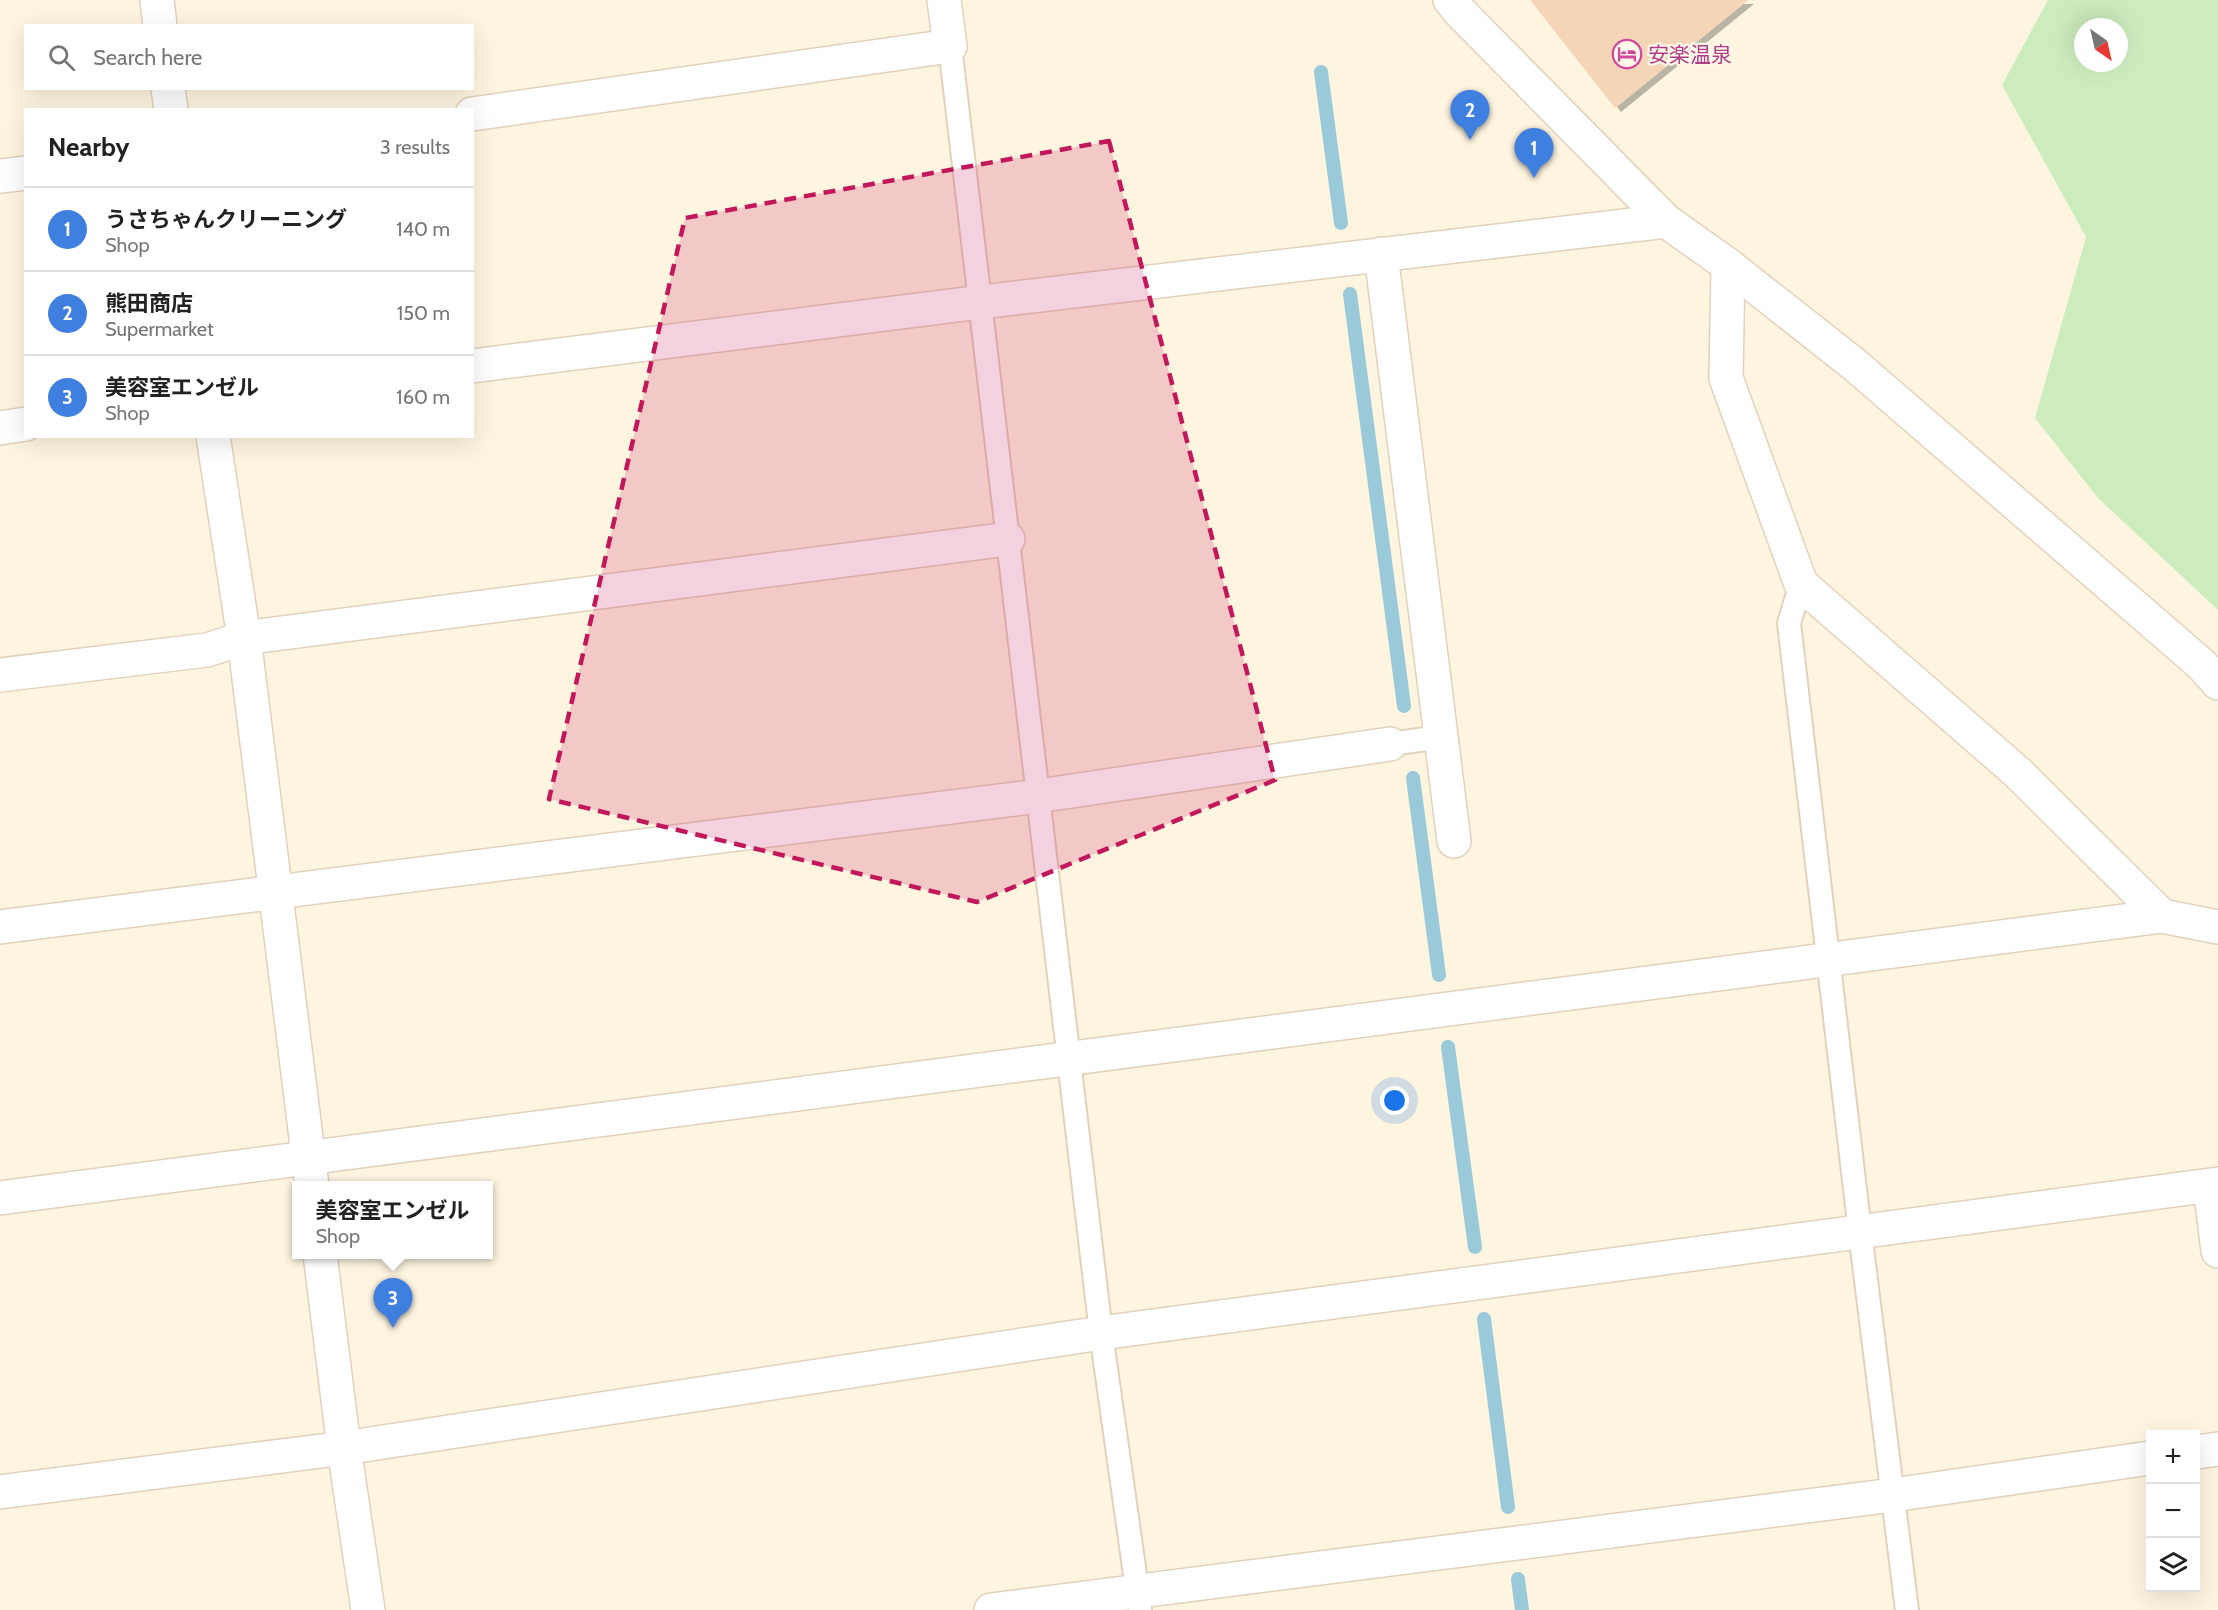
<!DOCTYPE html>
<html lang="en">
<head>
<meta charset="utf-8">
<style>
  body { margin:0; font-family:Cabin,"Noto Sans JP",sans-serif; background:#f6f6f6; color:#222 }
  .controls { position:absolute; right:18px; bottom:18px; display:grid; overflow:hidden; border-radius:0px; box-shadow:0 6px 24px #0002 }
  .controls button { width:54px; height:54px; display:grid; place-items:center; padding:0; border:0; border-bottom:2px solid #e0e0e0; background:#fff; color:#222; font:30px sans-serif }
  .compass { position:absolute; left:2074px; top:18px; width:54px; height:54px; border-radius:50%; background:#fff; box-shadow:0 6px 24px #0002; rotate:146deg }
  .you { position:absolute; left:1395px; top:1101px; width:21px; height:21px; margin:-15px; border:4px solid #fff; border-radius:50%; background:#1a73e8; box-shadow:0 0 0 9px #1a73e833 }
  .badge { display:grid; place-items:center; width:39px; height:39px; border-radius:50%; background:#d93025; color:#fff; font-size:20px; font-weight:700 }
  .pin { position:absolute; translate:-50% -50px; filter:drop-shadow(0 2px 3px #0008) }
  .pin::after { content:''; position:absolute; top:32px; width:21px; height:18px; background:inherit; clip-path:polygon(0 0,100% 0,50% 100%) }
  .popup { position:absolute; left:292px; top:1181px; width:201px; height:78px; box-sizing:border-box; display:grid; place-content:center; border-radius:0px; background:#fff; filter:drop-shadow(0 2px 4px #0005); font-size:20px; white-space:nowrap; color:#767676 }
  .popup b { font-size:22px; color:#222 }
  .popup::after { content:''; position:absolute; left:50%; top:100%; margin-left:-12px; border:12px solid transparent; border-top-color:#fff }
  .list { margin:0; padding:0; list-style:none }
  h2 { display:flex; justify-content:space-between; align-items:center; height:78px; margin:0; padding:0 24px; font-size:26px }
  h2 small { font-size:20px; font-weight:400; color:#767676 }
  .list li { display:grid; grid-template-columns:39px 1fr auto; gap:18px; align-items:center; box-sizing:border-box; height:84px; padding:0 24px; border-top:2px solid #e0e0e0 }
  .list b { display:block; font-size:22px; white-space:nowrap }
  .list p { margin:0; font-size:20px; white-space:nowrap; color:#767676 }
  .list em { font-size:20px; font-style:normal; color:#767676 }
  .icon { flex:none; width:33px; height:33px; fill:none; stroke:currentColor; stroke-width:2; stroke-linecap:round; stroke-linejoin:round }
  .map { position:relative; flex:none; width:2218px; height:1610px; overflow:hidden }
  .search { position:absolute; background:#fff; box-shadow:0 6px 24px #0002; left:24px; top:24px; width:450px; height:66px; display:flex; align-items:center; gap:15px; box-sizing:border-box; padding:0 21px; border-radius:0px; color:#767676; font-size:22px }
  .panel { position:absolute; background:#fff; box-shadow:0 6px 24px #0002; left:24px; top:108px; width:450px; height:330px; border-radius:0px }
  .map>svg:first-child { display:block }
  .green { fill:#cdecbe; fill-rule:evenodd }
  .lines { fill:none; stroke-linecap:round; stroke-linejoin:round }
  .stream { stroke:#9acada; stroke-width:14 }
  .building { fill:#f5d5b7; filter:url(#shadow) }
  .lane-casing { stroke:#e2d1bc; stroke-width:26 }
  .street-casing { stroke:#e2d1bc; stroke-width:36 }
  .lane { stroke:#fff; stroke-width:22 }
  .street { stroke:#fff; stroke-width:33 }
  .marked { fill:#c2185b; fill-opacity:0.2; stroke:#c2185b; stroke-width:4.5; stroke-dasharray:12 8; stroke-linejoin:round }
  .labels { text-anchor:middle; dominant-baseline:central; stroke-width:4.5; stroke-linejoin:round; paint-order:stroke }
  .hotel-label { font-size:21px; fill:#b23c85; stroke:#fff8e8; text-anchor:start }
</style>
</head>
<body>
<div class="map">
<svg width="2218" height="1610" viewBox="0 0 2218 1610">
  <defs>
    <filter id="shadow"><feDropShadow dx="6" dy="4" stdDeviation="0" flood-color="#0004"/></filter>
  </defs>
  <rect width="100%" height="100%" fill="#fef5e1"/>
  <!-- green -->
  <path class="green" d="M2048,0H2218V610L2098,498L2035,418L2086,237L2002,85ZM2083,27H2119V63H2083Z"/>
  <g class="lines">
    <!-- stream -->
    <g class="stream">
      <polyline points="1321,72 1341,223"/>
      <polyline points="1350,294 1404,706"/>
      <polyline points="1413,778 1439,975"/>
      <polyline points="1448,1047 1475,1247"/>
      <polyline points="1484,1319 1508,1507"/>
      <polyline points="1518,1579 1522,1610"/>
    </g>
  </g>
  <!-- building -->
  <polygon class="building" points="1530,0 1748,0 1615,108"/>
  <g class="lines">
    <!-- lane casing -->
    <g class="lane-casing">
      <g id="lane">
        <polyline points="950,46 1101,1333 1140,1610"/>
        <polyline points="1801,584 1789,623 1860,1232 1907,1610"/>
        <polyline points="1390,744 1441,737"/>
      </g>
    </g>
    <!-- street casing -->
    <g class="street-casing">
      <g id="street">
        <polyline points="157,0 160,26"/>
        <polyline points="1450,0 1460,12 1666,221 1728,265 1855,365 2201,664 2218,683"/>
        <polyline points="168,88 171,110"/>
        <polyline points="472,114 950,46 944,0"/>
        <polyline points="0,176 26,173"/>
        <polyline points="1381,254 1454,841"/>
        <polyline points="1728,265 1726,378 1801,584 2017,772 2162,916 2218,927"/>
        <polyline points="472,366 981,302 1666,221"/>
        <polyline points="0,428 26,424"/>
        <polyline points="213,436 244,638 312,1186"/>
        <polyline points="0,675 207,650 244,638 1008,539"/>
        <polyline points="0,927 1038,796 1390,744"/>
        <polyline points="2210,1186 2218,1251"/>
        <polyline points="0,1198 2162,916"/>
        <polyline points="320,1254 344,1448 368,1610"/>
        <polyline points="2196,1452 2218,1449"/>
        <polyline points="0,1492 344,1448 1101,1333 2218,1184"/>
        <polyline points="991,1610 1893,1495 2150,1458"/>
      </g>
    </g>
    <!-- lane -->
    <use href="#lane" class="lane"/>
    <!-- street -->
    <use href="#street" class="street"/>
  </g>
  <!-- marked area -->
  <path class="marked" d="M1109,141L1275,780L977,902L549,799L685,218Z"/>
  <!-- icons -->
  <defs>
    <g id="hotel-ring" transform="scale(1.5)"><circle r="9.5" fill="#fff8e8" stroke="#d1479c" stroke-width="1.5"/><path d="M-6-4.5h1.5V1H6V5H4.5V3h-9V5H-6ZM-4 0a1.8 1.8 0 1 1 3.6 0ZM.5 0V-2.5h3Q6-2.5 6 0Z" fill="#d1479c"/></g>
  </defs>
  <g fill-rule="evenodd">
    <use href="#hotel-ring" x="1627" y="54"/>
  </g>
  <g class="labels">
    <!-- hotel labels -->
    <g class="hotel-label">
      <text x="1648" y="54">安楽温泉</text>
    </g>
  </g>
</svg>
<div class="controls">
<button>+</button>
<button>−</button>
<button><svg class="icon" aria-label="layers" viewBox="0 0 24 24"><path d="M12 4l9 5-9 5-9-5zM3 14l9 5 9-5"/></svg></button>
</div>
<svg class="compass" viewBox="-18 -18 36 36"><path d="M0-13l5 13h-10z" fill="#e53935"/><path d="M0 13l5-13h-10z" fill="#767676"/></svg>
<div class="you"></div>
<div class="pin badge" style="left:1534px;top:178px;background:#3f7fe0">1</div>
<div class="pin badge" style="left:1470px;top:140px;background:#3f7fe0">2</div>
<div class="pin badge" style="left:393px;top:1328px;background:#3f7fe0">3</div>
<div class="popup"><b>美容室エンゼル</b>Shop</div>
<div class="search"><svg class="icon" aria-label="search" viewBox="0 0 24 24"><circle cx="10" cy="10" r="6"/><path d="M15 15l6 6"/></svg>Search here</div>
<section class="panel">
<h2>Nearby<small>3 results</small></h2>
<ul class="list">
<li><span class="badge" style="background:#3f7fe0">1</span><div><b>うさちゃんクリーニング</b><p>Shop</p></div><em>140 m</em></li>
<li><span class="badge" style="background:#3f7fe0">2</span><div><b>熊田商店</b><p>Supermarket</p></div><em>150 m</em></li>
<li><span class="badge" style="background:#3f7fe0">3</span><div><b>美容室エンゼル</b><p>Shop</p></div><em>160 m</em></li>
</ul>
</section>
</div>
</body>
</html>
